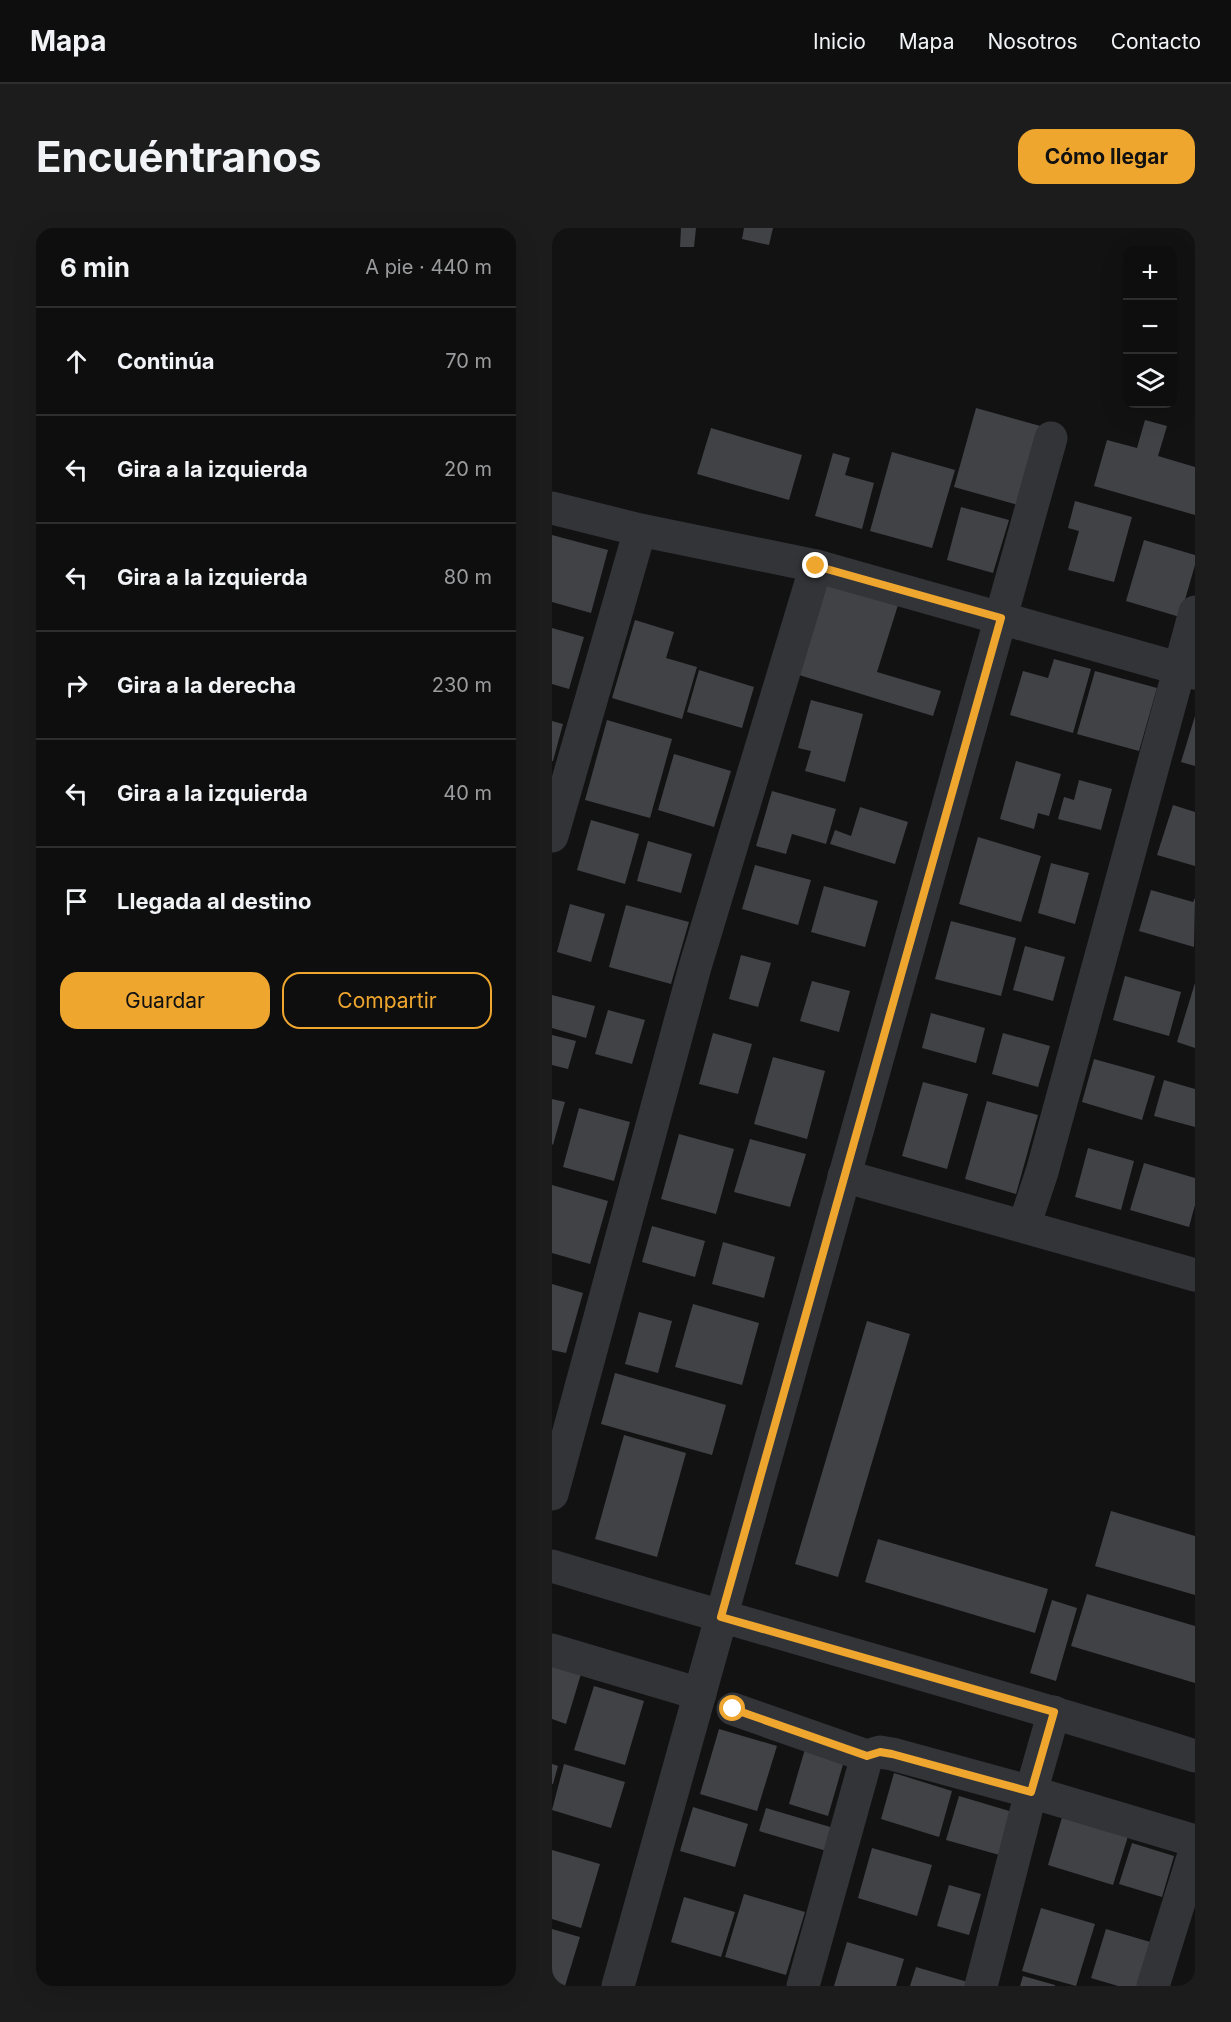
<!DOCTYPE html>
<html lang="es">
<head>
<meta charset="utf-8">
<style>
  body { margin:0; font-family:Inter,sans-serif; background:#1c1c1c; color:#f1f3f6 }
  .controls { position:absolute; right:18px; top:18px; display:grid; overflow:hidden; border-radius:12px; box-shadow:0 6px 24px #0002 }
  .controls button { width:54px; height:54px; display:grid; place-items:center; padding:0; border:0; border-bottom:2px solid #2e2e2e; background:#0e0e0e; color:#f1f3f6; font:30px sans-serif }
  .stop { position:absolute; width:18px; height:18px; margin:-14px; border:4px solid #eea62f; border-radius:50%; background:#fff }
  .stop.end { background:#eea62f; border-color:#fff; box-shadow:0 2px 6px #0008 }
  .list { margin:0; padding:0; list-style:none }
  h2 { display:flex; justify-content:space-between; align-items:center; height:78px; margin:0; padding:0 24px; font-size:26px }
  h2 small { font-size:20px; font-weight:400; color:#9b9c9e }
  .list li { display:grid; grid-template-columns:39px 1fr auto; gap:18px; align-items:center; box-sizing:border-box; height:108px; padding:0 24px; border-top:2px solid #2e2e2e }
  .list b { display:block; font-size:22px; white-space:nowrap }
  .list em { font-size:20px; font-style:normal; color:#9b9c9e }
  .actions { display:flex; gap:12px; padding:18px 24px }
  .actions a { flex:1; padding:14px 0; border:2px solid #eea62f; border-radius:18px; text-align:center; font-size:21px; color:#eea62f }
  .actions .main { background:#eea62f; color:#111 }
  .icon { flex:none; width:33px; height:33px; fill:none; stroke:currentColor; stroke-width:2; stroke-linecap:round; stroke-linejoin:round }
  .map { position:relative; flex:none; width:643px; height:1758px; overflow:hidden; border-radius:18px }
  header { display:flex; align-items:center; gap:36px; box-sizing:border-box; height:84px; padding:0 30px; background:#0e0e0e; border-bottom:2px solid #2e2e2e }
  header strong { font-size:28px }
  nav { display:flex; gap:33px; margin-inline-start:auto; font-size:21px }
  .intro { display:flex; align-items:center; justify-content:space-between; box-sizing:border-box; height:144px; padding:0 36px }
  h1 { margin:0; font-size:42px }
  .button { padding:15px 27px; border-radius:18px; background:#eea62f; color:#111; font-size:21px; font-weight:700 }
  main { display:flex; gap:36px; padding:0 36px }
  aside { flex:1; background:#0e0e0e; border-radius:18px; box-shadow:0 6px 24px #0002 }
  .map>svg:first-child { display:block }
  .building { fill:#414246 }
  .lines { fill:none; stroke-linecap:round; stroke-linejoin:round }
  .minor { stroke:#333438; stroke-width:33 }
  .route { stroke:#eea62f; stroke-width:8 }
</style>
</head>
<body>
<header>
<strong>Mapa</strong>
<nav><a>Inicio</a><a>Mapa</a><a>Nosotros</a><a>Contacto</a></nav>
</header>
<div class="intro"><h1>Encuéntranos</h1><a class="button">Cómo llegar</a></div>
<main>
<aside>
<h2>6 min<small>A pie · 440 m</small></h2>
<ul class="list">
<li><svg class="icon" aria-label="ahead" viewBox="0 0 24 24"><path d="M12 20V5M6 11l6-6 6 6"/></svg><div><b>Continúa</b></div><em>70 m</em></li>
<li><svg class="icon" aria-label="left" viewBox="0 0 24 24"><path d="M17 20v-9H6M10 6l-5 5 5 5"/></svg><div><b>Gira a la izquierda</b></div><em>20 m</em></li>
<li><svg class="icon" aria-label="left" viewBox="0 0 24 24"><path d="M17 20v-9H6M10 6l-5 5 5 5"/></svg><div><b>Gira a la izquierda</b></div><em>80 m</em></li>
<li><svg class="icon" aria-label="right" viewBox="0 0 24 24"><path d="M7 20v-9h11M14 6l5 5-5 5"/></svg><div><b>Gira a la derecha</b></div><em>230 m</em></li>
<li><svg class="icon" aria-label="left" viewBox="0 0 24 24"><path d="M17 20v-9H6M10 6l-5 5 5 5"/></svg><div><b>Gira a la izquierda</b></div><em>40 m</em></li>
<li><svg class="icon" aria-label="arrive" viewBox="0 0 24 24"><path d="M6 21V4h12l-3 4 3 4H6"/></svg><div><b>Llegada al destino</b></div></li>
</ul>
<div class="actions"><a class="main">Guardar</a><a>Compartir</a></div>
</aside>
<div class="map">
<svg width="643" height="1758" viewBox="0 0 643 1758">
  <rect width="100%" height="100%" fill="#121213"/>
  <!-- building -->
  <g class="building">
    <polygon points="129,0 144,0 142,19 128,19"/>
    <polygon points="192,0 221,0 217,17 190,11"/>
    <polygon points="424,180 492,199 470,278 402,259"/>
    <polygon points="593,192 615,198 606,228 643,239 643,287 542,258 555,212 585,220"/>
    <polygon points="159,200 250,227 237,272 145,246"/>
    <polygon points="340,224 403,242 380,320 318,303"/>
    <polygon points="281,225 298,230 293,247 322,255 310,301 263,288"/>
    <polygon points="523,273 580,289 562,354 516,342 527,303 516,300"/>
    <polygon points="409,279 457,292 441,345 395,332"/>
    <polygon points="0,307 56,322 39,385 0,374"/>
    <polygon points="592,312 643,327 643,337 628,389 574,373"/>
    <polygon points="275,356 346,377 325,444 389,463 381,488 247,447"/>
    <polygon points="83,392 122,404 114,430 145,439 130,491 60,470"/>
    <polygon points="0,400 32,409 17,461 0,456"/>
    <polygon points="502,431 539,441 521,505 458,487 471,443 496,450"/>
    <polygon points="147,442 202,459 190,500 135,484"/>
    <polygon points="543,443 605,460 587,523 525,506"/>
    <polygon points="259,472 311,486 293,554 253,543 259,523 246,520"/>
    <polygon points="643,488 643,538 629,534"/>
    <polygon points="55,492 120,511 98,590 33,572"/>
    <polygon points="0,493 11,496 1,533 0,533"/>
    <polygon points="122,526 179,543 162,599 106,582"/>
    <polygon points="464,533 509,546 497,588 486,585 482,601 448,591"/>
    <polygon points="527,552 560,561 549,602 506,591 512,569 522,572"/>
    <polygon points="220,563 284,581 274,616 240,606 234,626 204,618"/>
    <polygon points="621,577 643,584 643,638 605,627"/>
    <polygon points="308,579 356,594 343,636 278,616 283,602 299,608"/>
    <polygon points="39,592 87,606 73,656 25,642"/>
    <polygon points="426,609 489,628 469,694 407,676"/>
    <polygon points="96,613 140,626 129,665 85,653"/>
    <polygon points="499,635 537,645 523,696 486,685"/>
    <polygon points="203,637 259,652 246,697 190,681"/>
    <polygon points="272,658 326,673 313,719 259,704"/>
    <polygon points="599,662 641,674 643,670 642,719 587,703"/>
    <polygon points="18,676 53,686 39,734 5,724"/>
    <polygon points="74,677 137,694 119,756 57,739"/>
    <polygon points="399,693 464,710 449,768 383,751"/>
    <polygon points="473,718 513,729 501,773 461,762"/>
    <polygon points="189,727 219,735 206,779 177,771"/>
    <polygon points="573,748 629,764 617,808 561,792"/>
    <polygon points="260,753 298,763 287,804 248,793"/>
    <polygon points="643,755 643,820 625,814"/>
    <polygon points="0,767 43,778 34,810 0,800"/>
    <polygon points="56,782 93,792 80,836 43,826"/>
    <polygon points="379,785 433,800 424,835 370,820"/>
    <polygon points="161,805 200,816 186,866 147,856"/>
    <polygon points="451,805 498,818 486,859 440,846"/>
    <polygon points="0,807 24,813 16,841 0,837"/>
    <polygon points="221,829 273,843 255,911 202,896"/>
    <polygon points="542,831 603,848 590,892 530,874"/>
    <polygon points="612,852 643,861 643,899 602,888"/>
    <polygon points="371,854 416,866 395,941 350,928"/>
    <polygon points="0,871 13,874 1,917 0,916"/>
    <polygon points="435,873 486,887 464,966 413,951"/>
    <polygon points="27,880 78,894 62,953 11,939"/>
    <polygon points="127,906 182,921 164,986 109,971"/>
    <polygon points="198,911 254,926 238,979 182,964"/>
    <polygon points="536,920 582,933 569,982 523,969"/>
    <polygon points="592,935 643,950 643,977 637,999 578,982"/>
    <polygon points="0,957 56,973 38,1036 0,1025"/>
    <polygon points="100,998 153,1013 143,1049 90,1034"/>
    <polygon points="171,1014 223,1029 212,1070 160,1056"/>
    <polygon points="0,1056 31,1065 14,1125 0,1122"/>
    <polygon points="141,1076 207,1095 190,1157 123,1139"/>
    <polygon points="87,1084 120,1093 106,1145 73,1136"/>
    <polygon points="315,1093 358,1106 286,1349 243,1336"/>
    <polygon points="63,1145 174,1177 160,1227 49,1196"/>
    <polygon points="72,1207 134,1225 105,1329 43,1311"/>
    <polygon points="559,1283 643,1308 643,1367 543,1338"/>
    <polygon points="326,1311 496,1361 483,1405 313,1354"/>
    <polygon points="535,1366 643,1398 643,1455 519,1418"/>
    <polygon points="500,1372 525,1380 504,1453 478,1445"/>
    <polygon points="0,1437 29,1446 14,1496 0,1491"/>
    <polygon points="42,1458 92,1473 73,1537 22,1522"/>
    <polygon points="167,1501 225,1518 205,1583 148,1566"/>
    <polygon points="253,1521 292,1533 276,1588 237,1576"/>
    <polygon points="0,1536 6,1538 1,1556 0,1556"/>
    <polygon points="12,1536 73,1554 59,1600 0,1582"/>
    <polygon points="342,1545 400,1563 387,1609 329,1591"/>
    <polygon points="407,1568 464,1585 451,1628 394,1612"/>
    <polygon points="141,1579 196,1596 183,1639 128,1623"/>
    <polygon points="214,1580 285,1601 278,1624 207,1603"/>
    <polygon points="511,1586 577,1605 561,1657 496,1637"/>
    <polygon points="580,1615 622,1628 610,1669 567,1656"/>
    <polygon points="320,1620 380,1637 365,1688 306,1670"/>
    <polygon points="0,1622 48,1636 29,1700 0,1691"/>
    <polygon points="397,1657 429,1666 417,1707 385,1698"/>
    <polygon points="192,1666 253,1684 234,1747 173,1729"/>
    <polygon points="132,1669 183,1684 169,1729 119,1714"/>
    <polygon points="489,1680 543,1696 524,1758 470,1743"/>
    <polygon points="0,1701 28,1709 13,1758 0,1758"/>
    <polygon points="554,1701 612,1718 600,1758 566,1758 539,1750"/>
    <polygon points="295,1714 352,1731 344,1758 282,1758"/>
    <polygon points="364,1739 419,1755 418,1758 358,1758"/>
    <polygon points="471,1748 503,1757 503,1758 468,1758"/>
  </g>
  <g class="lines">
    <!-- minor -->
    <g class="minor">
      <polyline points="0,280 88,302 264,338 643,445"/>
      <polyline points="0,608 88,302"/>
      <polyline points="292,948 643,1047"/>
      <polyline points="472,998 490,944 643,384"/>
      <polyline points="0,1266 143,739 264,338"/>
      <path d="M0,1338C214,1403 430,1461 643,1528"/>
      <polyline points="0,1422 148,1466"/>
      <polyline points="181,1481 315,1528"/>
      <polyline points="66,1758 499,210"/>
      <polyline points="251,1758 315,1528 328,1524 340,1526 479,1564 643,1613"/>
      <polyline points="429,1758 479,1564 502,1484"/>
      <polyline points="601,1758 643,1623"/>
    </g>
  </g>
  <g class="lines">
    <!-- route -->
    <polyline class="route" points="181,1481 315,1528 328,1524 340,1526 479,1564 502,1484 169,1389 449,390 264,338"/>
  </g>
</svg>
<div class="controls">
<button>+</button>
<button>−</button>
<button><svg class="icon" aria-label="layers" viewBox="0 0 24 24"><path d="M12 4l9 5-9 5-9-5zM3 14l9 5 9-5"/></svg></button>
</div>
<div class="stop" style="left:181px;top:1481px"></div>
<div class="stop end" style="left:264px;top:338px"></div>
</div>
</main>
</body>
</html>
